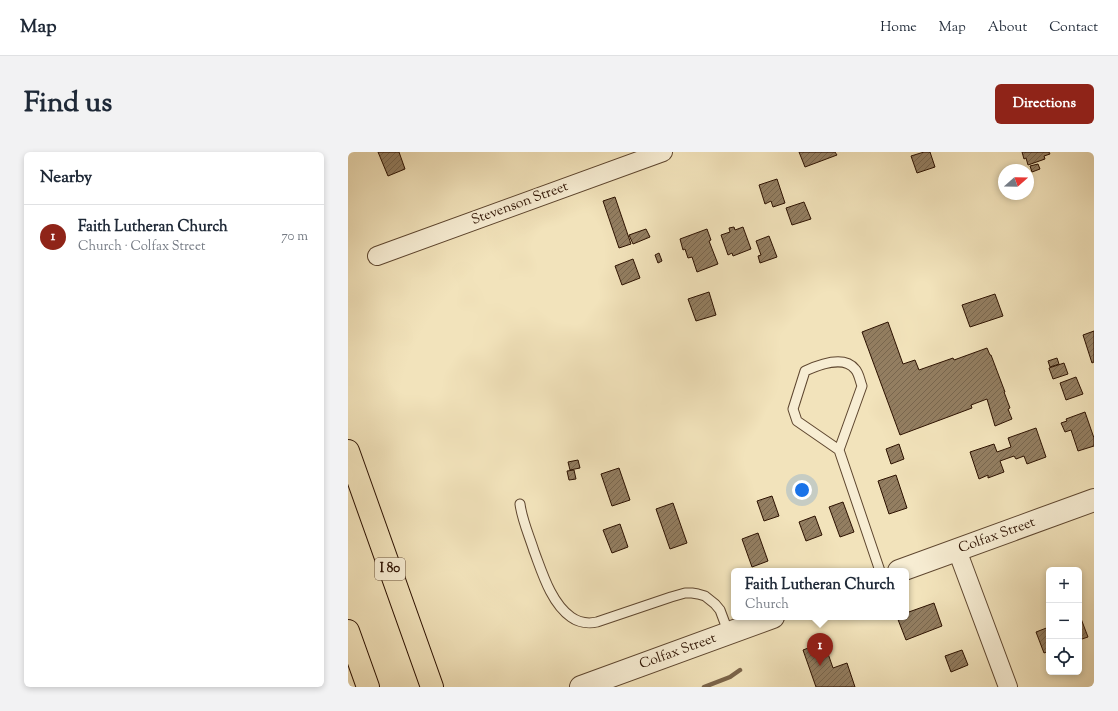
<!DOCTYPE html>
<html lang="en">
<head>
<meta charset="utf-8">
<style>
  body { margin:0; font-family:"Sorts Mill Goudy",serif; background:#f2f2f3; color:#1f2937 }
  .controls { position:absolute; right:12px; bottom:12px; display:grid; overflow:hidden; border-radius:6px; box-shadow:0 2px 6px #0003 }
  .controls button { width:36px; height:36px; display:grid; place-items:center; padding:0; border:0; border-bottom:1px solid #e0e1e3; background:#fff; color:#1f2937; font:20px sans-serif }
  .compass { position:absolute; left:650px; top:12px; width:36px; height:36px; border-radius:50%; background:#fff; box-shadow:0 2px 6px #0003; rotate:70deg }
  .you { position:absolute; left:454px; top:338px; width:14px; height:14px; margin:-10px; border:3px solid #fff; border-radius:50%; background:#1a73e8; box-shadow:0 0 0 6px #1a73e833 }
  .badge { display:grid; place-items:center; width:26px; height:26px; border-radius:50%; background:#8f2418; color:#fff; font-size:13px; font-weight:700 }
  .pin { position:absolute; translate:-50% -33px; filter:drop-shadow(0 1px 2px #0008) }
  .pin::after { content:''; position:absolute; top:21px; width:14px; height:12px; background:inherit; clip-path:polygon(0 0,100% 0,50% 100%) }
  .popup { position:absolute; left:383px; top:416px; width:178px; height:52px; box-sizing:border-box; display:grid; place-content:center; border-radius:6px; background:#fff; filter:drop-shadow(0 1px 3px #0005); font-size:13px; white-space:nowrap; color:#747a83 }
  .popup b { font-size:15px; color:#1f2937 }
  .popup::after { content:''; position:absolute; left:50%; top:100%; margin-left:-8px; border:8px solid transparent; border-top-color:#fff }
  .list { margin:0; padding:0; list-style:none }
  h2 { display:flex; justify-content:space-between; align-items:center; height:52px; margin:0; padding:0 16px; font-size:17px }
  h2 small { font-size:13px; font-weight:400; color:#747a83 }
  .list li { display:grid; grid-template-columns:26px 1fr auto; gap:12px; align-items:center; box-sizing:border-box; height:64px; padding:0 16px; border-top:1px solid #e0e1e3 }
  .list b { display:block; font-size:15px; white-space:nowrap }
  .list p { margin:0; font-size:13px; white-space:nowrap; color:#747a83 }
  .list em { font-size:13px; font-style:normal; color:#747a83 }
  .icon { flex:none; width:22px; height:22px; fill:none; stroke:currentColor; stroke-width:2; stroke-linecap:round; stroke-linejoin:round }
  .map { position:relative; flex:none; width:746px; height:535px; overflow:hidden; border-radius:6px }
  header { display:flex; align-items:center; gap:24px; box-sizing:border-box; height:56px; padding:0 20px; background:#fff; border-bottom:1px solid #e0e1e3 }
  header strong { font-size:19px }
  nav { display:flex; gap:22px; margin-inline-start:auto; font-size:14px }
  .intro { display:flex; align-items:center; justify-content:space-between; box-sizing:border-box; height:96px; padding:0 24px }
  h1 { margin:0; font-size:28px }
  .button { padding:10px 18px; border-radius:6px; background:#8f2418; color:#fff; font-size:14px; font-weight:700 }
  main { display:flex; gap:24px; padding:0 24px }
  aside { flex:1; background:#fff; border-radius:6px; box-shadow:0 2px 6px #0003 }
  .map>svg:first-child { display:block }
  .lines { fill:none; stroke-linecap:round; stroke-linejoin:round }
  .stream { stroke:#7b644a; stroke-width:4.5 }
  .building { fill:url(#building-hatch); stroke:#2c1100 }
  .service-casing { stroke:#5e462f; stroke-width:11 }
  .minor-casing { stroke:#5e462f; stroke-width:20 }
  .tertiary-casing { stroke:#5e462f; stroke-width:24 }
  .motorway-casing { stroke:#2c1100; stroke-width:24 }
  .service { stroke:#f7edd3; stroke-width:9 }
  .minor { stroke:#f7edd3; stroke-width:18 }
  .tertiary { stroke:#f7edd3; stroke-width:22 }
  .motorway { stroke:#f2e3bb; stroke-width:22 }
  .labels { text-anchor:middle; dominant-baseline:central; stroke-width:4; stroke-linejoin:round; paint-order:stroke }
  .shield { fill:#f7edd3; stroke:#69533f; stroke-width:1 }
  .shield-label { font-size:13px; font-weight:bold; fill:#2c1100 }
  .street-label { font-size:14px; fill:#2c1100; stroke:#f7edd3 }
</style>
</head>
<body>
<header>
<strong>Map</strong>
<nav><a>Home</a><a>Map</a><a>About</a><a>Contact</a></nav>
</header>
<div class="intro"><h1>Find us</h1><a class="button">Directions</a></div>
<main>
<aside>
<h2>Nearby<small></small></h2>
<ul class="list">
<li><span class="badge">1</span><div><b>Faith Lutheran Church</b><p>Church · Colfax Street</p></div><em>70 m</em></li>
</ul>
</aside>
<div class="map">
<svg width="746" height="535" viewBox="0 0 746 535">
  <defs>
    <pattern id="building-hatch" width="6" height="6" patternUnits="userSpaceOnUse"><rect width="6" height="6" fill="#937e61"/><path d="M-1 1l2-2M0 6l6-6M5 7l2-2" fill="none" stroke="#78664e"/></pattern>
  </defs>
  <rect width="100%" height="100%" fill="#f2e3bb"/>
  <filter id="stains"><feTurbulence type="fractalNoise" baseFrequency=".005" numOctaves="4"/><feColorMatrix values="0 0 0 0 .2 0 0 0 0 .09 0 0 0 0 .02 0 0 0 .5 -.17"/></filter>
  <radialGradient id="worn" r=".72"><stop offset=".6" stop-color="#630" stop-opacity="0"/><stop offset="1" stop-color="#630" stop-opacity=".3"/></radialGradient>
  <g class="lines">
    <!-- stream -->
    <polyline class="stream" points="356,535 382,525 392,518"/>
  </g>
  <!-- building -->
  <g class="building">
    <polygon points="30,0 51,0 57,17 40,24"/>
    <polygon points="451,0 487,0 489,3 457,15"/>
    <polygon points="576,0 582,0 587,15 569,21 563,4"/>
    <polygon points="674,0 701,0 702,2 696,4 697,7 680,13 678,6 676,7"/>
    <polygon points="690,12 692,17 684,20 682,14"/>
    <polygon points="429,27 437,51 425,55 423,49 417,52 411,33"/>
    <polygon points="267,45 283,92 271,96 255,49"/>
    <polygon points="456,50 463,67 444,73 438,56"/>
    <polygon points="386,75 387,78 395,75 403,97 385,104 384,101 380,103 373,83 382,80 381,76"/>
    <polygon points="298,77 302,85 285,92 281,83"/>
    <polygon points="359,77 363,88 361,89 370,112 349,120 344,105 340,106 337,97 335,98 332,87"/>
    <polygon points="421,84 429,105 412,111 410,104 413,103 408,89"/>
    <polygon points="311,101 314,109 310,111 307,103"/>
    <polygon points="285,107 292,126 274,133 267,114"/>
    <polygon points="361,140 368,163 348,169 340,147"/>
    <polygon points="647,142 655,164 622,175 614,153"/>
    <polygon points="540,170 555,212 567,208 571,218 605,206 606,208 639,196 642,203 643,203 657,240 656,240 662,256 660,257 664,267 647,274 639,247 623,253 624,256 552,283 514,180"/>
    <polygon points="746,179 746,210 744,211 735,183"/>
    <polygon points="709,206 711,212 702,215 700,209"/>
    <polygon points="716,211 720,222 705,227 701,216"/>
    <polygon points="728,225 735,242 718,248 712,231"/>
    <polygon points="737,260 746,286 746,294 730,299 723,278 717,280 713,271 719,269 718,267"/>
    <polygon points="688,276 698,305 679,312 676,304 668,307 666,304 652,309 656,320 640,326 640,323 631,327 622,300 646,292 649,300 663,295 660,286"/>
    <polygon points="551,292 556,307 543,312 538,297"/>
    <polygon points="230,308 232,316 222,318 220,310"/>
    <polygon points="271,316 282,348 264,354 253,322"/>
    <polygon points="226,318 228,327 221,328 219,319"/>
    <polygon points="548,323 559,356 541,362 530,329"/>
    <polygon points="424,344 431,364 416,369 409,349"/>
    <polygon points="495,350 506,380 492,385 481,355"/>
    <polygon points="325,351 339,391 322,397 308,357"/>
    <polygon points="467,364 474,383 458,389 451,370"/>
    <polygon points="272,372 280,395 264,401 255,378"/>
    <polygon points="410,381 420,409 404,415 394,387"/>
    <polygon points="586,451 594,474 558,488 549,465 558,465 558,461"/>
    <polygon points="731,464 732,464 740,485 731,488"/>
    <polygon points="701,475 701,499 696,501 688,480"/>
    <polygon points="476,490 485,516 499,511 507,535 468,535 455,498"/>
    <polygon points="614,498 620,513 603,520 597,504"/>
  </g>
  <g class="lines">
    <!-- service casing -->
    <g class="service-casing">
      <g id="service">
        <path d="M491,298L514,234C512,229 511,221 507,217C496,203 470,213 457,219L445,257L449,269L491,298L532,419"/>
        <path d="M172,352C174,368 181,383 186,399C194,420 203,451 223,465C230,470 240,472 249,470L323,445L337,441H344L350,442L357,444L367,452L372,458L381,482"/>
      </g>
    </g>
    <!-- minor casing -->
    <g class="minor-casing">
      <g id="minor">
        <polyline points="29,104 315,0"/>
        <polyline points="609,398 660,535"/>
      </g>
    </g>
    <!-- tertiary casing -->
    <g class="tertiary-casing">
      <g id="tertiary">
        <polyline points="551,419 746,348"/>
        <polyline points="233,535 425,465"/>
      </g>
    </g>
    <!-- motorway casing -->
    <g class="motorway-casing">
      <g id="motorway">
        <polyline points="0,299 84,535"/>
        <polyline points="0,479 20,535"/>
      </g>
    </g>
    <!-- service -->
    <use href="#service" class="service"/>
    <!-- minor -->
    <use href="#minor" class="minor"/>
    <!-- tertiary -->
    <use href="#tertiary" class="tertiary"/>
    <!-- motorway -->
    <use href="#motorway" class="motorway"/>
  </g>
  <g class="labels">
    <!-- shield labels -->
    <rect class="shield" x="27" y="406" width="30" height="22" rx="3"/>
    <g class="shield-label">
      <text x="42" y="417">I 80</text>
    </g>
    <!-- street labels -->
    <g class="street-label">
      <text transform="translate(172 52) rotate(-20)">Stevenson Street</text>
      <text transform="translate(649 384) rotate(-20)">Colfax Street</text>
      <text transform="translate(330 500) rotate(-20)">Colfax Street</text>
    </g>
  </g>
  <rect width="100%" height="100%" filter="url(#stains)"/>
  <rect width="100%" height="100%" fill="url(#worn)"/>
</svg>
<div class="controls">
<button>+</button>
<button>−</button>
<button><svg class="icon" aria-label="locate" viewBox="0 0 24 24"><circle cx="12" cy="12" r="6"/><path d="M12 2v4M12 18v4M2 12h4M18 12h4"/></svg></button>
</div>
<svg class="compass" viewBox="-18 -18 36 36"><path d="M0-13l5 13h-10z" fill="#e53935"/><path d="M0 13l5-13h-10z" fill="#747a83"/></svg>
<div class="you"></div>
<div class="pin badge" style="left:472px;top:514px">1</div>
<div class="popup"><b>Faith Lutheran Church</b>Church</div>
</div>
</main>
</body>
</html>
